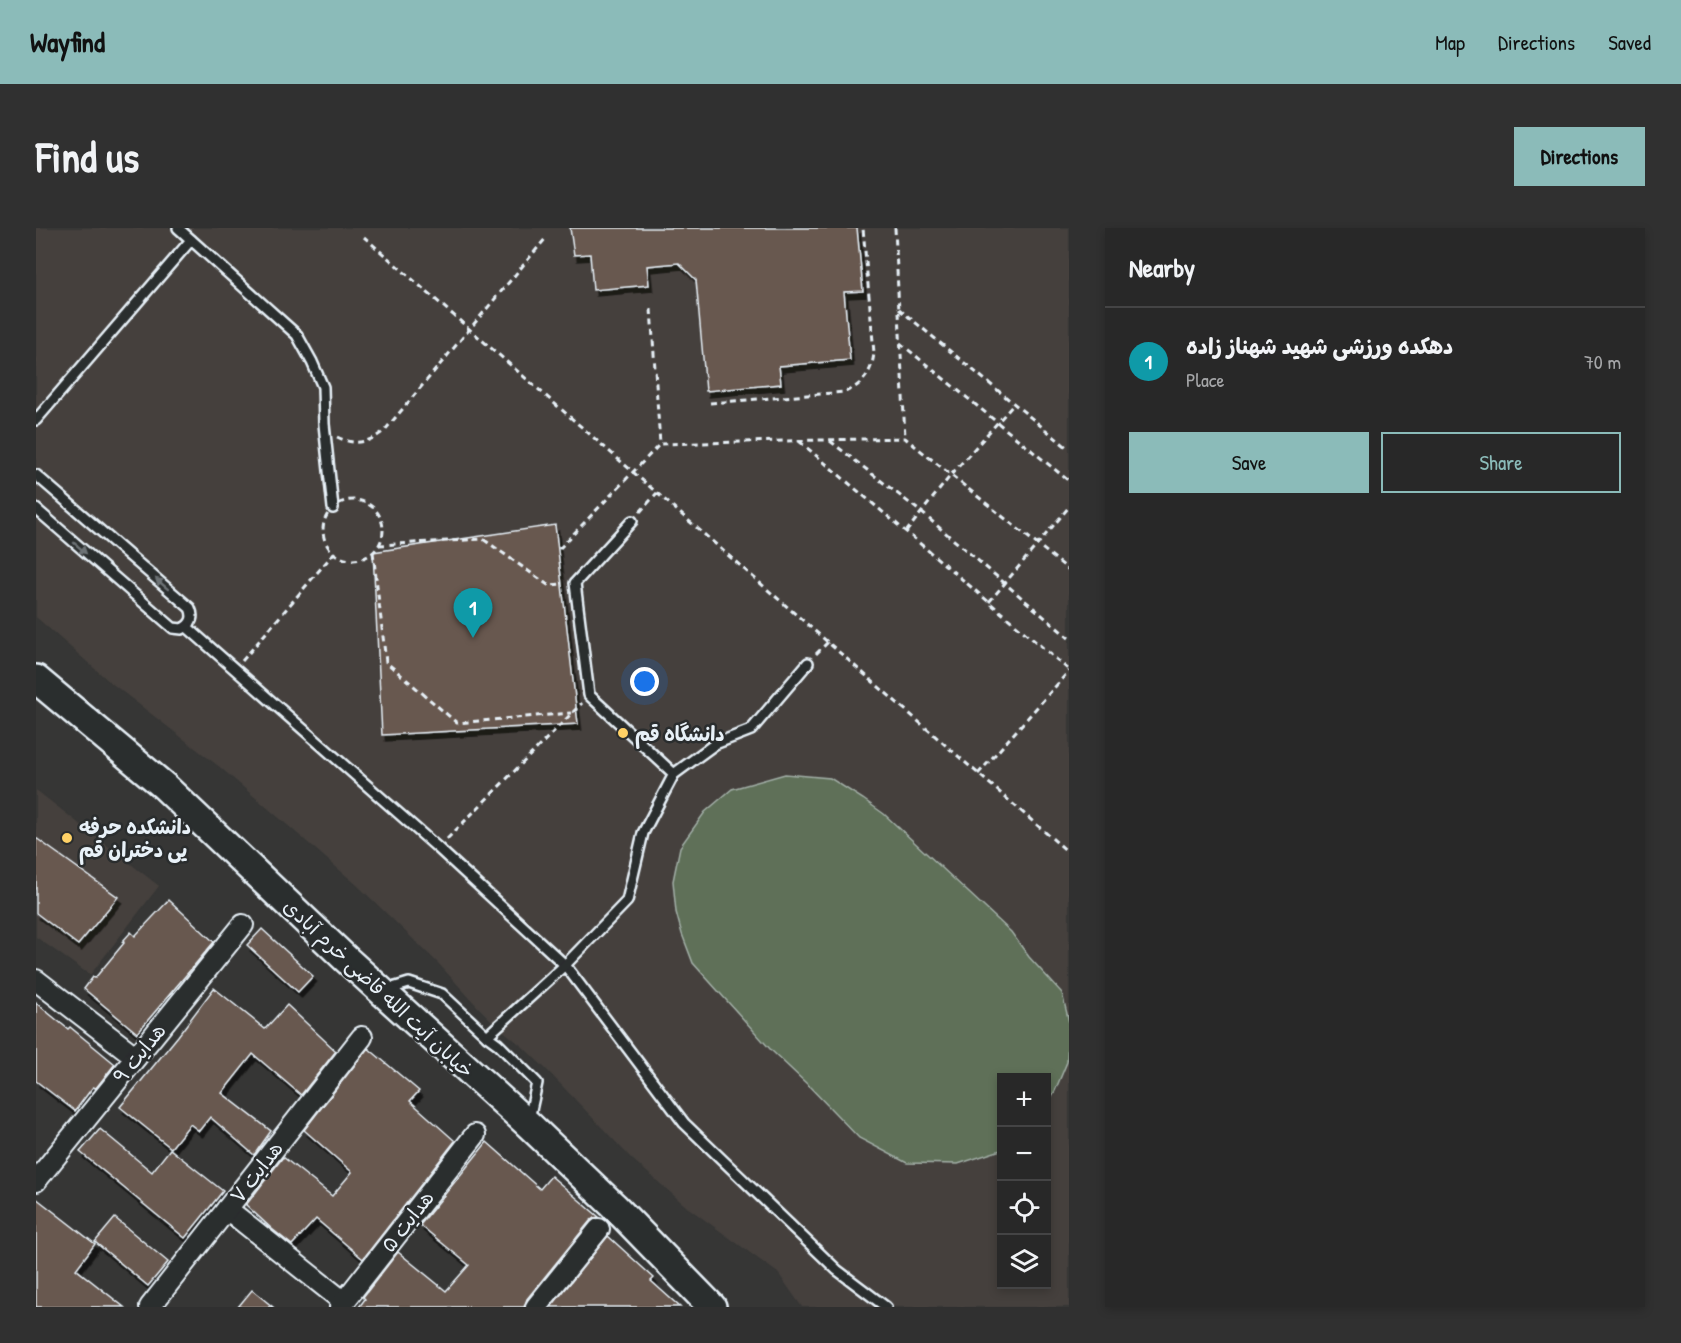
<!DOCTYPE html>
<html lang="en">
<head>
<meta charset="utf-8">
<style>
  body { margin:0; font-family:"Patrick Hand","Playpen Sans Arabic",sans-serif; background:#303030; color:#f1f3f6 }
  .controls { position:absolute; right:18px; bottom:18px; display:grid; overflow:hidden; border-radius:0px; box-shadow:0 3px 9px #0003 }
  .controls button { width:54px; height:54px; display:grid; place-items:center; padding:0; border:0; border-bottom:2px solid #444445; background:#282828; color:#f1f3f6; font:30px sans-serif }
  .you { position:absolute; left:609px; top:454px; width:21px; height:21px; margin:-15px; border:4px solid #fff; border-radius:50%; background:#1a73e8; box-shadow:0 0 0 9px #1a73e833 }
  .badge { display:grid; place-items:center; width:39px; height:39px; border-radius:50%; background:#8bbbb9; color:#fff; font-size:20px; font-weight:700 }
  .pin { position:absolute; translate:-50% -50px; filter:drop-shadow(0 2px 3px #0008) }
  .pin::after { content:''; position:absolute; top:32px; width:21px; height:18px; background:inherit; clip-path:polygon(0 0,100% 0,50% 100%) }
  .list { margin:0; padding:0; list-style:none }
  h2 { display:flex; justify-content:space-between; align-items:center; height:78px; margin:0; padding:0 24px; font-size:26px }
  h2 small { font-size:20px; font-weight:400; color:#a5a6a8 }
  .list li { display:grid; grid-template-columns:39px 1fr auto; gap:18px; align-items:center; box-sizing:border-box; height:108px; padding:0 24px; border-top:2px solid #444445 }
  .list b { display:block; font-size:22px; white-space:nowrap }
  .list p { margin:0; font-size:20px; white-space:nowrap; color:#a5a6a8 }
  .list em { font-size:20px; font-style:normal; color:#a5a6a8 }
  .actions { display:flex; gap:12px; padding:18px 24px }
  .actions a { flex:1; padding:14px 0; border:2px solid #8bbbb9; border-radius:0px; text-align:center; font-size:21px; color:#8bbbb9 }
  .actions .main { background:#8bbbb9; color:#111 }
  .icon { flex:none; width:33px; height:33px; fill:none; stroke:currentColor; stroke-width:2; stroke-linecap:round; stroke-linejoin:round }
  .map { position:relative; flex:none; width:1033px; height:1079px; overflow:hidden; border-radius:0px }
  header { display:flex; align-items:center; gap:36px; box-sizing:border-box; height:84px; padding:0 30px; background:#8bbbb9; color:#111 }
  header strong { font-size:28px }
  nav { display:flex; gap:33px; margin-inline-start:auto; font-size:21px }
  .intro { display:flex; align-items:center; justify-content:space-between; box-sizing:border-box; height:144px; padding:0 36px }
  h1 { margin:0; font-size:42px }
  .button { padding:15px 27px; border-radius:0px; background:#8bbbb9; color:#111; font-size:21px; font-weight:700 }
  main { display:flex; gap:36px; padding:0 36px }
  aside { flex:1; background:#282828; border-radius:0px; box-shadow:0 3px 9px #0003 }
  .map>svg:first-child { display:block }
  .built { fill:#45403d; fill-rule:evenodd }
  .green { fill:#5e6f58; stroke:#a3b0a8; stroke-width:1.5 }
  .building { fill:#68584f; stroke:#e8f1f8; stroke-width:1.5; filter:url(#shadow) }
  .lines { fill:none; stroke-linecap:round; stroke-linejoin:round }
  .lane-casing { stroke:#e8f1f8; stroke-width:14 }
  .street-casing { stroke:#e8f1f8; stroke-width:24 }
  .secondary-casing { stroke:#e8f1f8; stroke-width:32 }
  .path { stroke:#e8f1f8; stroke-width:3; stroke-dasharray:6 4.5; stroke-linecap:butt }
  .lane { stroke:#2a2d2e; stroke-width:9 }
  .street { stroke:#2a2d2e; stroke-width:20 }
  .secondary { stroke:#2a2d2e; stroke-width:27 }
  .oneway { fill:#6c7275 }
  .poi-dot { fill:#ffd166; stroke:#2a2d2e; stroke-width:2 }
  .labels { text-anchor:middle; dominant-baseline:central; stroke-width:5; stroke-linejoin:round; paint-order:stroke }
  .poi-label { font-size:20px; font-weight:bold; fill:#e8f1f8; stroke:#2a2d2e; text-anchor:start }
  .street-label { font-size:20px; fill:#e8f1f8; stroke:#2a2d2e }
</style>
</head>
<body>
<header>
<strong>Wayfind</strong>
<nav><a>Map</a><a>Directions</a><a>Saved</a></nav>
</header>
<div class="intro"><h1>Find us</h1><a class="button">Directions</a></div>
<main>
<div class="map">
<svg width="1033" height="1079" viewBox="0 0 1033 1079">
  <defs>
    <filter id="shadow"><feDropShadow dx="3.5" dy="6" stdDeviation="0" flood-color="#0009"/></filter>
  </defs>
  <rect width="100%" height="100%" fill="#363635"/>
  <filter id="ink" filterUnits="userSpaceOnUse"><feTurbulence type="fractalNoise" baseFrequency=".0167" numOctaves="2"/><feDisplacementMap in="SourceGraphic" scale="12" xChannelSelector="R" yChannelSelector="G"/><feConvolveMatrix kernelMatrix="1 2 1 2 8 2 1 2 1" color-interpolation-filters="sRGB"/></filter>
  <g filter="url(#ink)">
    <!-- built -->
    <g class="built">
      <path d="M0,0H1033V1079H766L742,1045L651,979L596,931L510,841L487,819L460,797L442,779L402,735L321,657L185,540L74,454L0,389ZM966,850H1011V1056H966Z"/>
      <polygon points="0,562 123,658 54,747 0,709"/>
    </g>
    <!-- green -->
    <polygon class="green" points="749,546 794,550 827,571 848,586 975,704 993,729 1026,765 1033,794 1031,834 1019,863 1011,876 1011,850 966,850 965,922 922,936 871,935 823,910 771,856 735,822 657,735 646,706 640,684 637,653 644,619 669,584 696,561"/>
    <!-- building -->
    <g class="building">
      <polygon points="534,0 821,0 827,63 808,64 814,132 743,138 745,156 670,163 660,52 643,35 611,38 613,57 557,62 554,26 538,27"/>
      <polygon points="519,297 542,496 346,507 337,324"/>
      <polygon points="0,610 82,669 42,717 0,685"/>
      <polygon points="133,672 178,714 101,805 48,761 57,749 59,750 88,715 86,714 95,704 99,708"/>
      <polygon points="226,701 277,748 262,764 211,717"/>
      <polygon points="178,760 229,801 251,777 300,823 265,867 217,826 194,855 186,865 235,903 218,927 174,889 163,903 154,896 135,920 84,879 142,808"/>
      <polygon points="0,775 32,801 34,799 79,836 60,860 57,859 39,883 0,853"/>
      <polygon points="332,820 383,863 374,873 419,913 327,1031 280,991 256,1017 236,1001 210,977 247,929 296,968 316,944 268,902"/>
      <polygon points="64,901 116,944 134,921 187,963 149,1010 44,924"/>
      <polygon points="451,914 504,961 515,948 563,989 558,990 554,993 491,1071 488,1079 323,1079 329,1071 327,1069 362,1024 410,1063 433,1037 384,997"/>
      <polygon points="0,970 59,1016 40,1041 88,1079 0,1079"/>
      <polygon points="79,990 132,1034 112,1058 59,1014"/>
      <polygon points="572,1008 618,1050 615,1053 644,1079 515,1079"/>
      <polygon points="216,1062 237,1079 202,1079"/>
    </g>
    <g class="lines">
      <!-- lane casing -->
      <g class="lane-casing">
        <g id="lane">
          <polyline points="142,0 261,107 276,134 287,159 288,196 297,280"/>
          <polyline points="0,192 155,12"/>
          <path d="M0,247L154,380C158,389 156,396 146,401L137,400L0,281"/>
          <polyline points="596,293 539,355 553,467 638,546"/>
          <polyline points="151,399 402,620 529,737 648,895 801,1042 850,1079"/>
          <polyline points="350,762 373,755 406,766 451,808 462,816 501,855 493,891"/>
          <polyline points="451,808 529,737 591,673 607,605 638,546 679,516 715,502 772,435"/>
        </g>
      </g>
      <!-- street casing -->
      <g class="street-casing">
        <g id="street">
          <polyline points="0,752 100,829"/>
          <polyline points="0,953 207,697"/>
          <polyline points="191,981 308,1074"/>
          <polyline points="114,1079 326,809"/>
          <polyline points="304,1079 439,907"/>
          <polyline points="500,1079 563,1001"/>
        </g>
      </g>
      <!-- secondary casing -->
      <g class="secondary-casing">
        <polyline id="secondary" points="0,451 128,558 310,731 492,896 578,978 676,1079"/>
      </g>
      <!-- path -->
      <g class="path">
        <polyline points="859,0 869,210"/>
        <polyline points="328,9 1033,625"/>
        <polyline points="615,81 624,216 869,210 1033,342"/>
        <polyline points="863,81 1033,221"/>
        <polyline points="864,115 1033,253"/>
        <path d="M674,175L809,164C827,157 836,144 838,125L827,0"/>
        <path d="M301,209C319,218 334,215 349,202L510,10"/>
        <polyline points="763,213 1033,442"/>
        <polyline points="794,213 885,284 1033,410"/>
        <circle cx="317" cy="302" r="30"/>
        <polyline points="604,284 621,265"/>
        <polyline points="870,304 915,247 978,176"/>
        <polyline points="343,317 447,311 512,357 527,356"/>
        <polyline points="523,321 624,216"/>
        <polyline points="337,324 350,434 421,495 535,485"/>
        <polyline points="953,374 1033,279"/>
        <polyline points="780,426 792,414"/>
        <polyline points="206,433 298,325"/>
        <polyline points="942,546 1033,443"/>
        <polyline points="411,611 546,475"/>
      </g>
      <!-- lane -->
      <use href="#lane" class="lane"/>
      <!-- street -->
      <use href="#street" class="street"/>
      <!-- secondary -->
      <use href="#secondary" class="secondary"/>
    </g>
    <!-- one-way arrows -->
    <defs><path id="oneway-solid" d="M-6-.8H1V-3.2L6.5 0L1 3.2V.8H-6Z" transform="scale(1.5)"/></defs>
    <g class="oneway">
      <use href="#oneway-solid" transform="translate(44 320) rotate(41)"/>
      <use href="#oneway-solid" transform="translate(126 356) rotate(-139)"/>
    </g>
  </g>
  <!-- markers -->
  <g class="poi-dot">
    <circle cx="587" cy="505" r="6"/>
    <circle cx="31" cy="610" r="6"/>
  </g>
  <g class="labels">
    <!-- poi labels -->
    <g class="poi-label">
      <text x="599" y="505">دانشگاه قم</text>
      <text x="43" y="598">دانشکده حرفه<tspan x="43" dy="23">یی دختران قم</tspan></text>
    </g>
    <!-- street labels -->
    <g class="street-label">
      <text transform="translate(343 760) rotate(43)">خیابان آیت الله قاضی خرم آبادی</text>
      <text transform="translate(103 825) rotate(-51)">هدایت ۹</text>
      <text transform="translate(220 944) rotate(-52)">هدایت ۷</text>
      <text transform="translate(371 993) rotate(-52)">هدایت ۵</text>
    </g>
  </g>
</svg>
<div class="controls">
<button>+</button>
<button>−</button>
<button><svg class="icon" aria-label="locate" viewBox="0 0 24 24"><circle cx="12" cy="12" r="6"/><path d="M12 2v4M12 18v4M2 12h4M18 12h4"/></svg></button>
<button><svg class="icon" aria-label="layers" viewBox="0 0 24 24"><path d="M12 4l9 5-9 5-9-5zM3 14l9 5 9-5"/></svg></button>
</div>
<div class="you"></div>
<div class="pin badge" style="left:437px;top:410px;background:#0f9aa8">1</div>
</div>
<aside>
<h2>Nearby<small></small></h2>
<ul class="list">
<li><span class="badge" style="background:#0f9aa8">1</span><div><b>دهکده ورزشی شهید شهناز زاده</b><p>Place</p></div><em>70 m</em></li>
</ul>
<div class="actions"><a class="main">Save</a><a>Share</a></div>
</aside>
</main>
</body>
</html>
